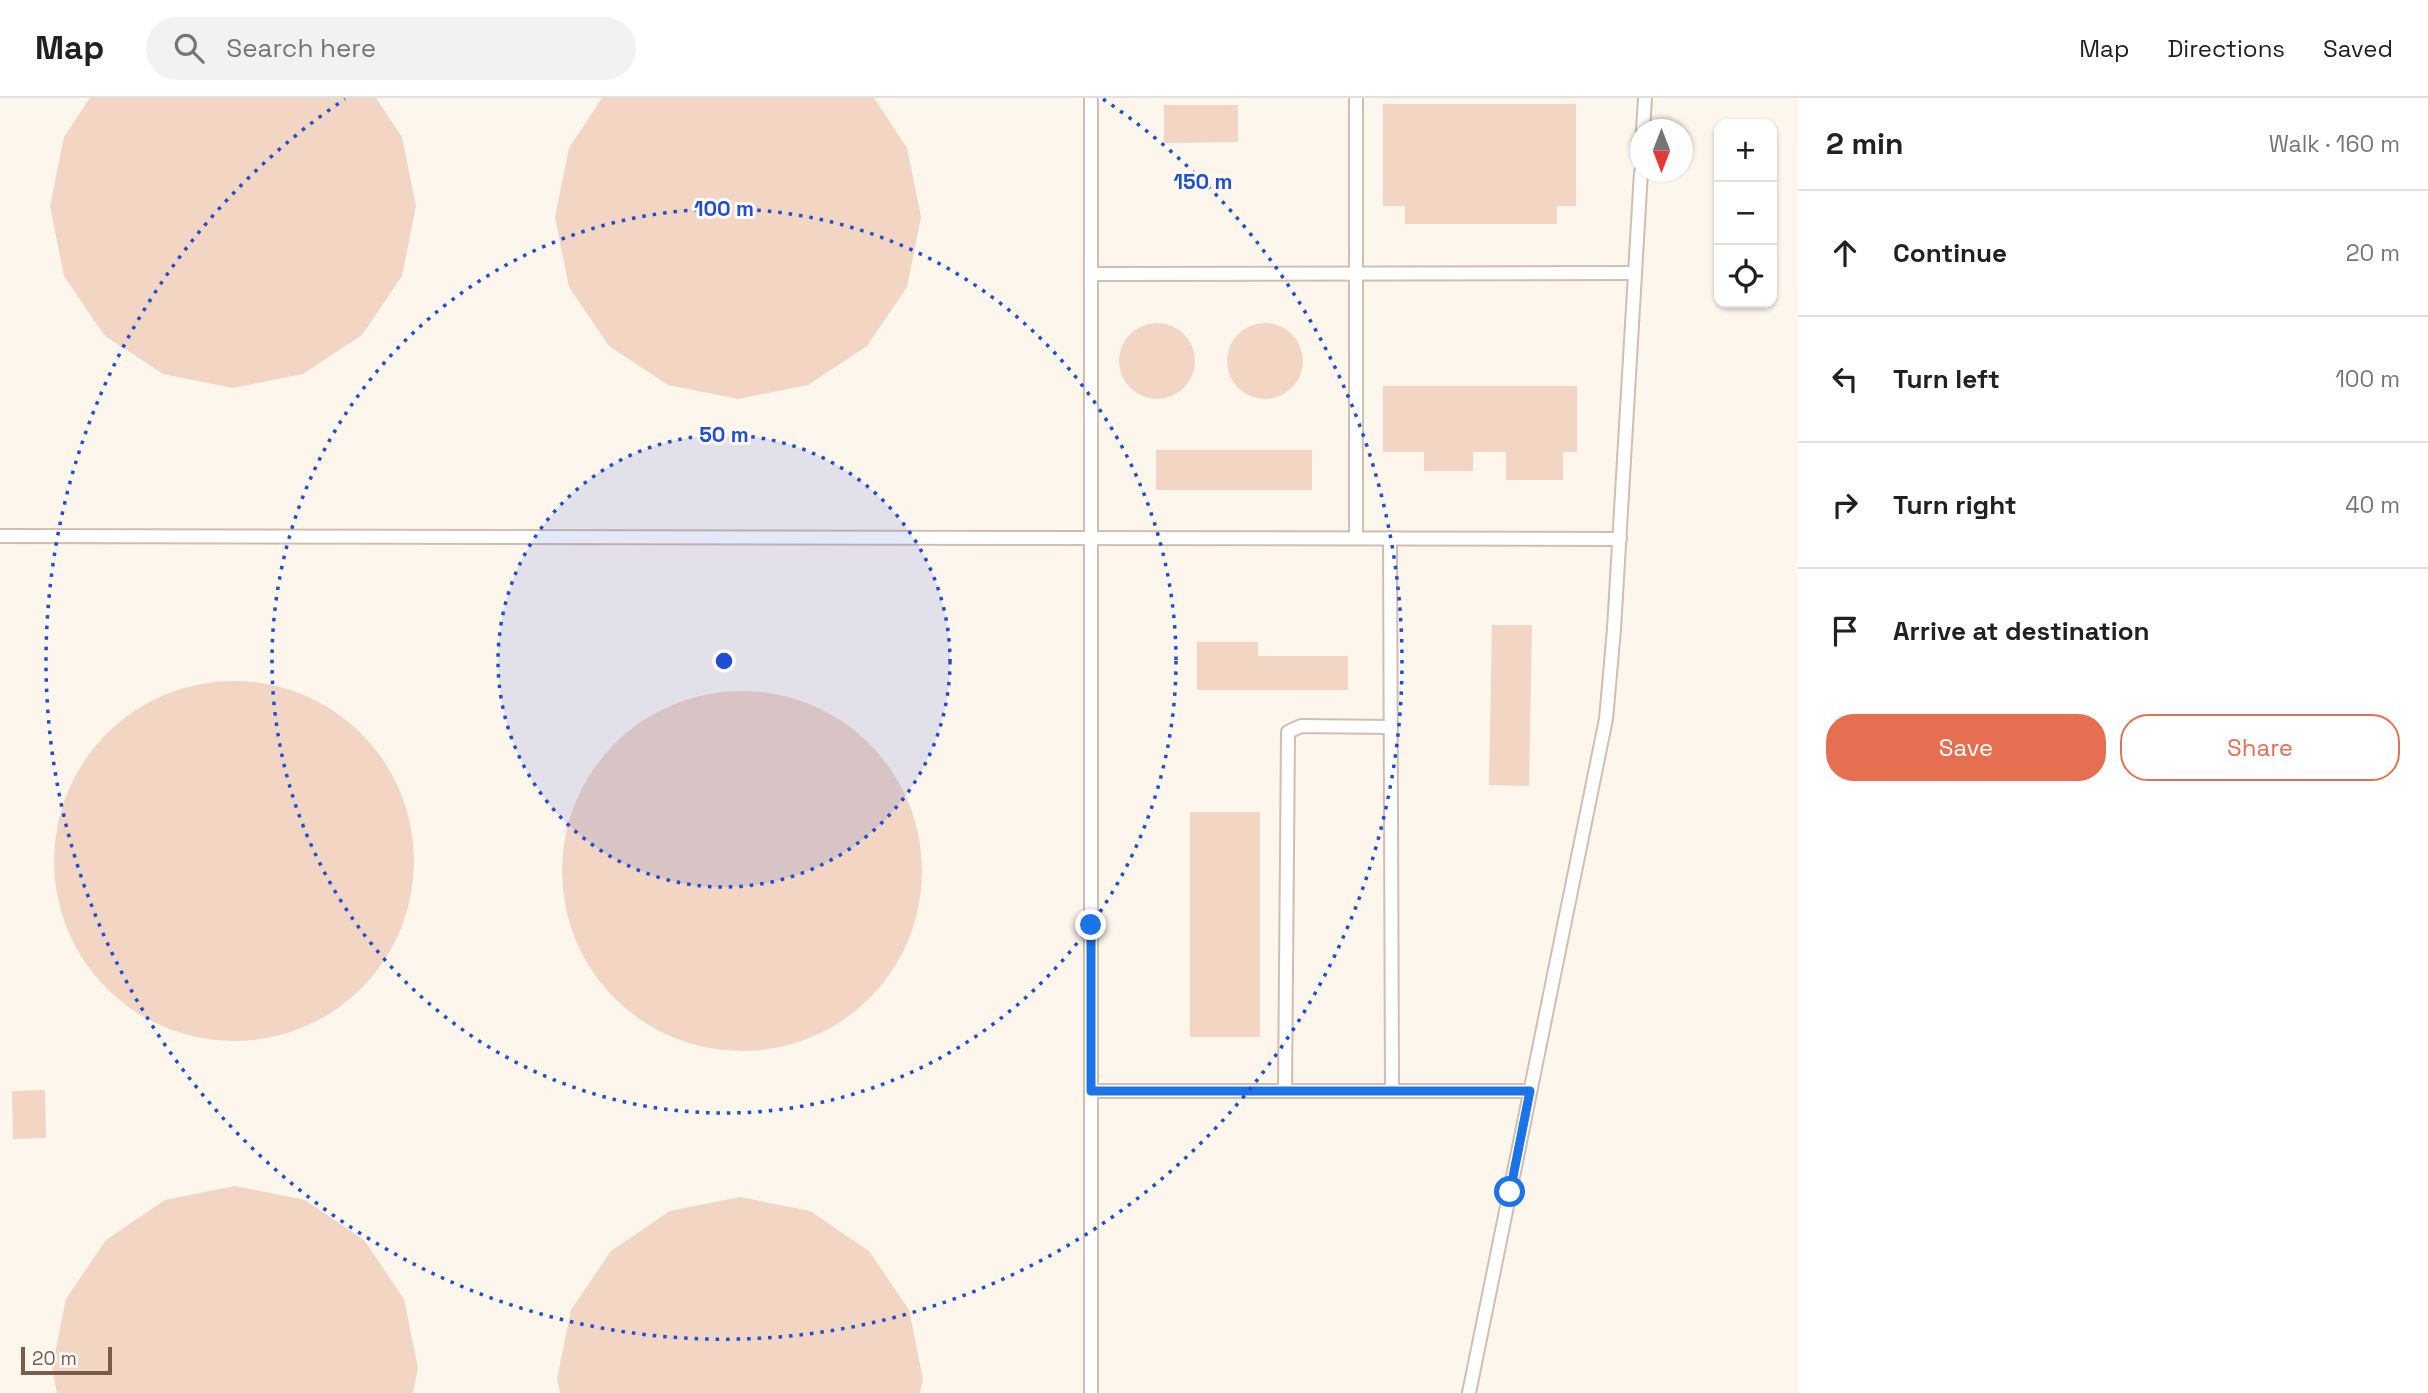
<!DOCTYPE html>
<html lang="en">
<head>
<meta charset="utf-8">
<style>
  body { margin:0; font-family:"Space Grotesk",sans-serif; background:#f2f2f2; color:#202124 }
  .controls { position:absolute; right:21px; top:21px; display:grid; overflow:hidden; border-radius:14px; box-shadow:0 2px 5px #0004 }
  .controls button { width:63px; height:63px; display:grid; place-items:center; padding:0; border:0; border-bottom:2px solid #e0e0e0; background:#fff; color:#202124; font:35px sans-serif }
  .compass { position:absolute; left:1630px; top:21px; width:63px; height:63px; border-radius:50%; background:#fff; box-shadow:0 2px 5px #0004; rotate:180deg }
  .scale { position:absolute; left:21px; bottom:18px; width:91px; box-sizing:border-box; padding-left:7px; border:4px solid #7a5c4d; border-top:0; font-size:19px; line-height:24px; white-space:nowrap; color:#7a5c4d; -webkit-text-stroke:5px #fffaf3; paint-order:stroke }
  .stop { position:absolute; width:21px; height:21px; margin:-16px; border:5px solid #1a73e8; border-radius:50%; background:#fff }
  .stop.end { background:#1a73e8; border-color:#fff; box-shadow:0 2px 7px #0008 }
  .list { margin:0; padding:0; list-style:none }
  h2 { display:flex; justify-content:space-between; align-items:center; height:91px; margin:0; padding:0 28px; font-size:30px }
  h2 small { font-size:23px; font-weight:400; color:#757577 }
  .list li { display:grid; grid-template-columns:46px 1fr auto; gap:21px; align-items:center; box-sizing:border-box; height:126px; padding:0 28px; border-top:2px solid #e0e0e0 }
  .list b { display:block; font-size:26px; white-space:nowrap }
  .list em { font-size:23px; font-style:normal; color:#757577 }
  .actions { display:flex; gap:14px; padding:21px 28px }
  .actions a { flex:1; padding:16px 0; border:2px solid #e76f51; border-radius:28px; text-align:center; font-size:24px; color:#e76f51 }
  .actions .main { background:#e76f51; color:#fff }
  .icon { flex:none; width:38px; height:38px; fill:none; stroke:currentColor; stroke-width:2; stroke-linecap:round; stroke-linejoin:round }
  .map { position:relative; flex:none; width:1798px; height:1295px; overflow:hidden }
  header { display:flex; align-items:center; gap:42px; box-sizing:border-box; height:98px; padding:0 35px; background:#fff; border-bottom:2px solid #e0e0e0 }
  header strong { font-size:33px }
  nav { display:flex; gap:38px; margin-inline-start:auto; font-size:24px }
  .search { width:490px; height:63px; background:#f2f2f2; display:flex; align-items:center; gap:18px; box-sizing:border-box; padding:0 24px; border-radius:38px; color:#757577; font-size:26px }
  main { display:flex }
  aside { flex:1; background:#fff }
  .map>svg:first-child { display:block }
  .building { fill:#f3d5c3 }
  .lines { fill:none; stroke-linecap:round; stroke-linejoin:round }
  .lane-casing { stroke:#d1beb0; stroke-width:16 }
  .lane { stroke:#fff; stroke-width:12 }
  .route { stroke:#1a73e8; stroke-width:9 }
  .ring { fill:none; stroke:#1d4ed8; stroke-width:3.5; stroke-dasharray:3.5 7 }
  .centre { fill:#1d4ed8; stroke:#fffaf3; stroke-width:3.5 }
  .ring-label { font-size:21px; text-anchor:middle; font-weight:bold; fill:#1d4ed8; stroke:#fffaf3; stroke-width:6; stroke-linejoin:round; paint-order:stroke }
</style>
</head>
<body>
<header>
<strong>Map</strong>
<div class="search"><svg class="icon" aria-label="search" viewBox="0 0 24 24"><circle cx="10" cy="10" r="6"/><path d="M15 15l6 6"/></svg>Search here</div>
<nav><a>Map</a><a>Directions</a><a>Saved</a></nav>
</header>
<main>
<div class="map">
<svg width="1798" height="1295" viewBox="0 0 1798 1295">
  <rect width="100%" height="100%" fill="#fdf6ec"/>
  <!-- building -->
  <g class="building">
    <polygon points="90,0 376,0 402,39 416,108 402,178 362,237 303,276 233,290 163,276 104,237 64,178 50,108 64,39"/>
    <polygon points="602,0 874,0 907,50 921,119 907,189 867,248 808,287 738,301 668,287 609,248 569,189 555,119 569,50"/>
    <polygon points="1383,6 1576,6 1576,108 1557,108 1557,126 1405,126 1405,108 1383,108"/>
    <polygon points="1164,7 1238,7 1238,44 1164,45"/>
    <circle cx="1265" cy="263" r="38"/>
    <circle cx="1157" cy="263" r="38"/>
    <polygon points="1383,288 1577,288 1577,354 1563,354 1563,382 1506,382 1506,354 1473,354 1473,373 1424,373 1424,354 1383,354"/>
    <rect x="1156" y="352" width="156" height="40"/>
    <polygon points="1492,527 1532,527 1529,688 1489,687"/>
    <polygon points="1197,544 1258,544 1258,558 1348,558 1348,592 1197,592"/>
    <circle cx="234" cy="763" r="180"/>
    <circle cx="742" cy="773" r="180"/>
    <rect x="1190" y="714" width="70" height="225"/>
    <polygon points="45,992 46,1040 13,1041 12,993"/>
    <polygon points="235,1088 305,1102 364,1142 404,1201 418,1270 413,1295 57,1295 52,1270 66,1201 106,1142 165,1102"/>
    <polygon points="740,1099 810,1113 869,1153 909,1212 923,1281 920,1295 560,1295 557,1281 571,1212 611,1153 670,1113"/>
  </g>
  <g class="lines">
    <!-- lane casing -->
    <g class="lane-casing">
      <g id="lane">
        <polyline points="1091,0 1091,1295"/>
        <polyline points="1356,0 1356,440"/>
        <polyline points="1643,32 1645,0"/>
        <polyline points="1091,176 1635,175"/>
        <polyline points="0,438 1620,441"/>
        <polyline points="1390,440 1392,993"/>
        <polyline points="1091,993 1530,993"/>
        <polyline points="1285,993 1288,634 1301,628 1391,629"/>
        <polyline points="1469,1295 1606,621 1614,531 1641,74"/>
      </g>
    </g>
    <!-- lane -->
    <use href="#lane" class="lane"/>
  </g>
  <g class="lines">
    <!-- route -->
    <polyline class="route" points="1091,827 1091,993 1530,993 1510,1094"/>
  </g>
  <!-- distance rings -->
  <circle cx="724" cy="563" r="226" fill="#1d4ed8" fill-opacity=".12"/>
  <g class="ring">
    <circle cx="724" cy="563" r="226"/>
    <circle cx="724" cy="563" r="452"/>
    <path d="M1103 1A678 678 0 1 1 345 1"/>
  </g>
  <circle cx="724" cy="563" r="10" class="centre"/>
  <g class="ring-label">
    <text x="1203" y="91">150 m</text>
    <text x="724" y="118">100 m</text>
    <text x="724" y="344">50 m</text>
  </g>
</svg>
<div class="controls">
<button>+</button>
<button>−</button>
<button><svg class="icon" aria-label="locate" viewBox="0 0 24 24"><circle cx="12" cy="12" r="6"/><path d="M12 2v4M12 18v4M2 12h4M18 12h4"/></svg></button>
</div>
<svg class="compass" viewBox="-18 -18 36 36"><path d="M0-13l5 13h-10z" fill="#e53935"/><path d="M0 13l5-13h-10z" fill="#757577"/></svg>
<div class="scale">20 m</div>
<div class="stop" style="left:1510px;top:1094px"></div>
<div class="stop end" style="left:1091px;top:827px"></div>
</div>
<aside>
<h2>2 min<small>Walk · 160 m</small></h2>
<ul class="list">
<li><svg class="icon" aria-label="ahead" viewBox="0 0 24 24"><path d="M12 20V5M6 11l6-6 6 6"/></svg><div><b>Continue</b></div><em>20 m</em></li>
<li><svg class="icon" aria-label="left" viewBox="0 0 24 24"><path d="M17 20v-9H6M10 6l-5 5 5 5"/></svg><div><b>Turn left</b></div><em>100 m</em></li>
<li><svg class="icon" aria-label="right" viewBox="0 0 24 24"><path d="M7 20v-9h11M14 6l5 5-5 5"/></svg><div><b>Turn right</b></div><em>40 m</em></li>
<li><svg class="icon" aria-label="arrive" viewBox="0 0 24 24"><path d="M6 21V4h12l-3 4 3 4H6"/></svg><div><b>Arrive at destination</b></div></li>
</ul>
<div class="actions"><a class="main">Save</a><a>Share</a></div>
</aside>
</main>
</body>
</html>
